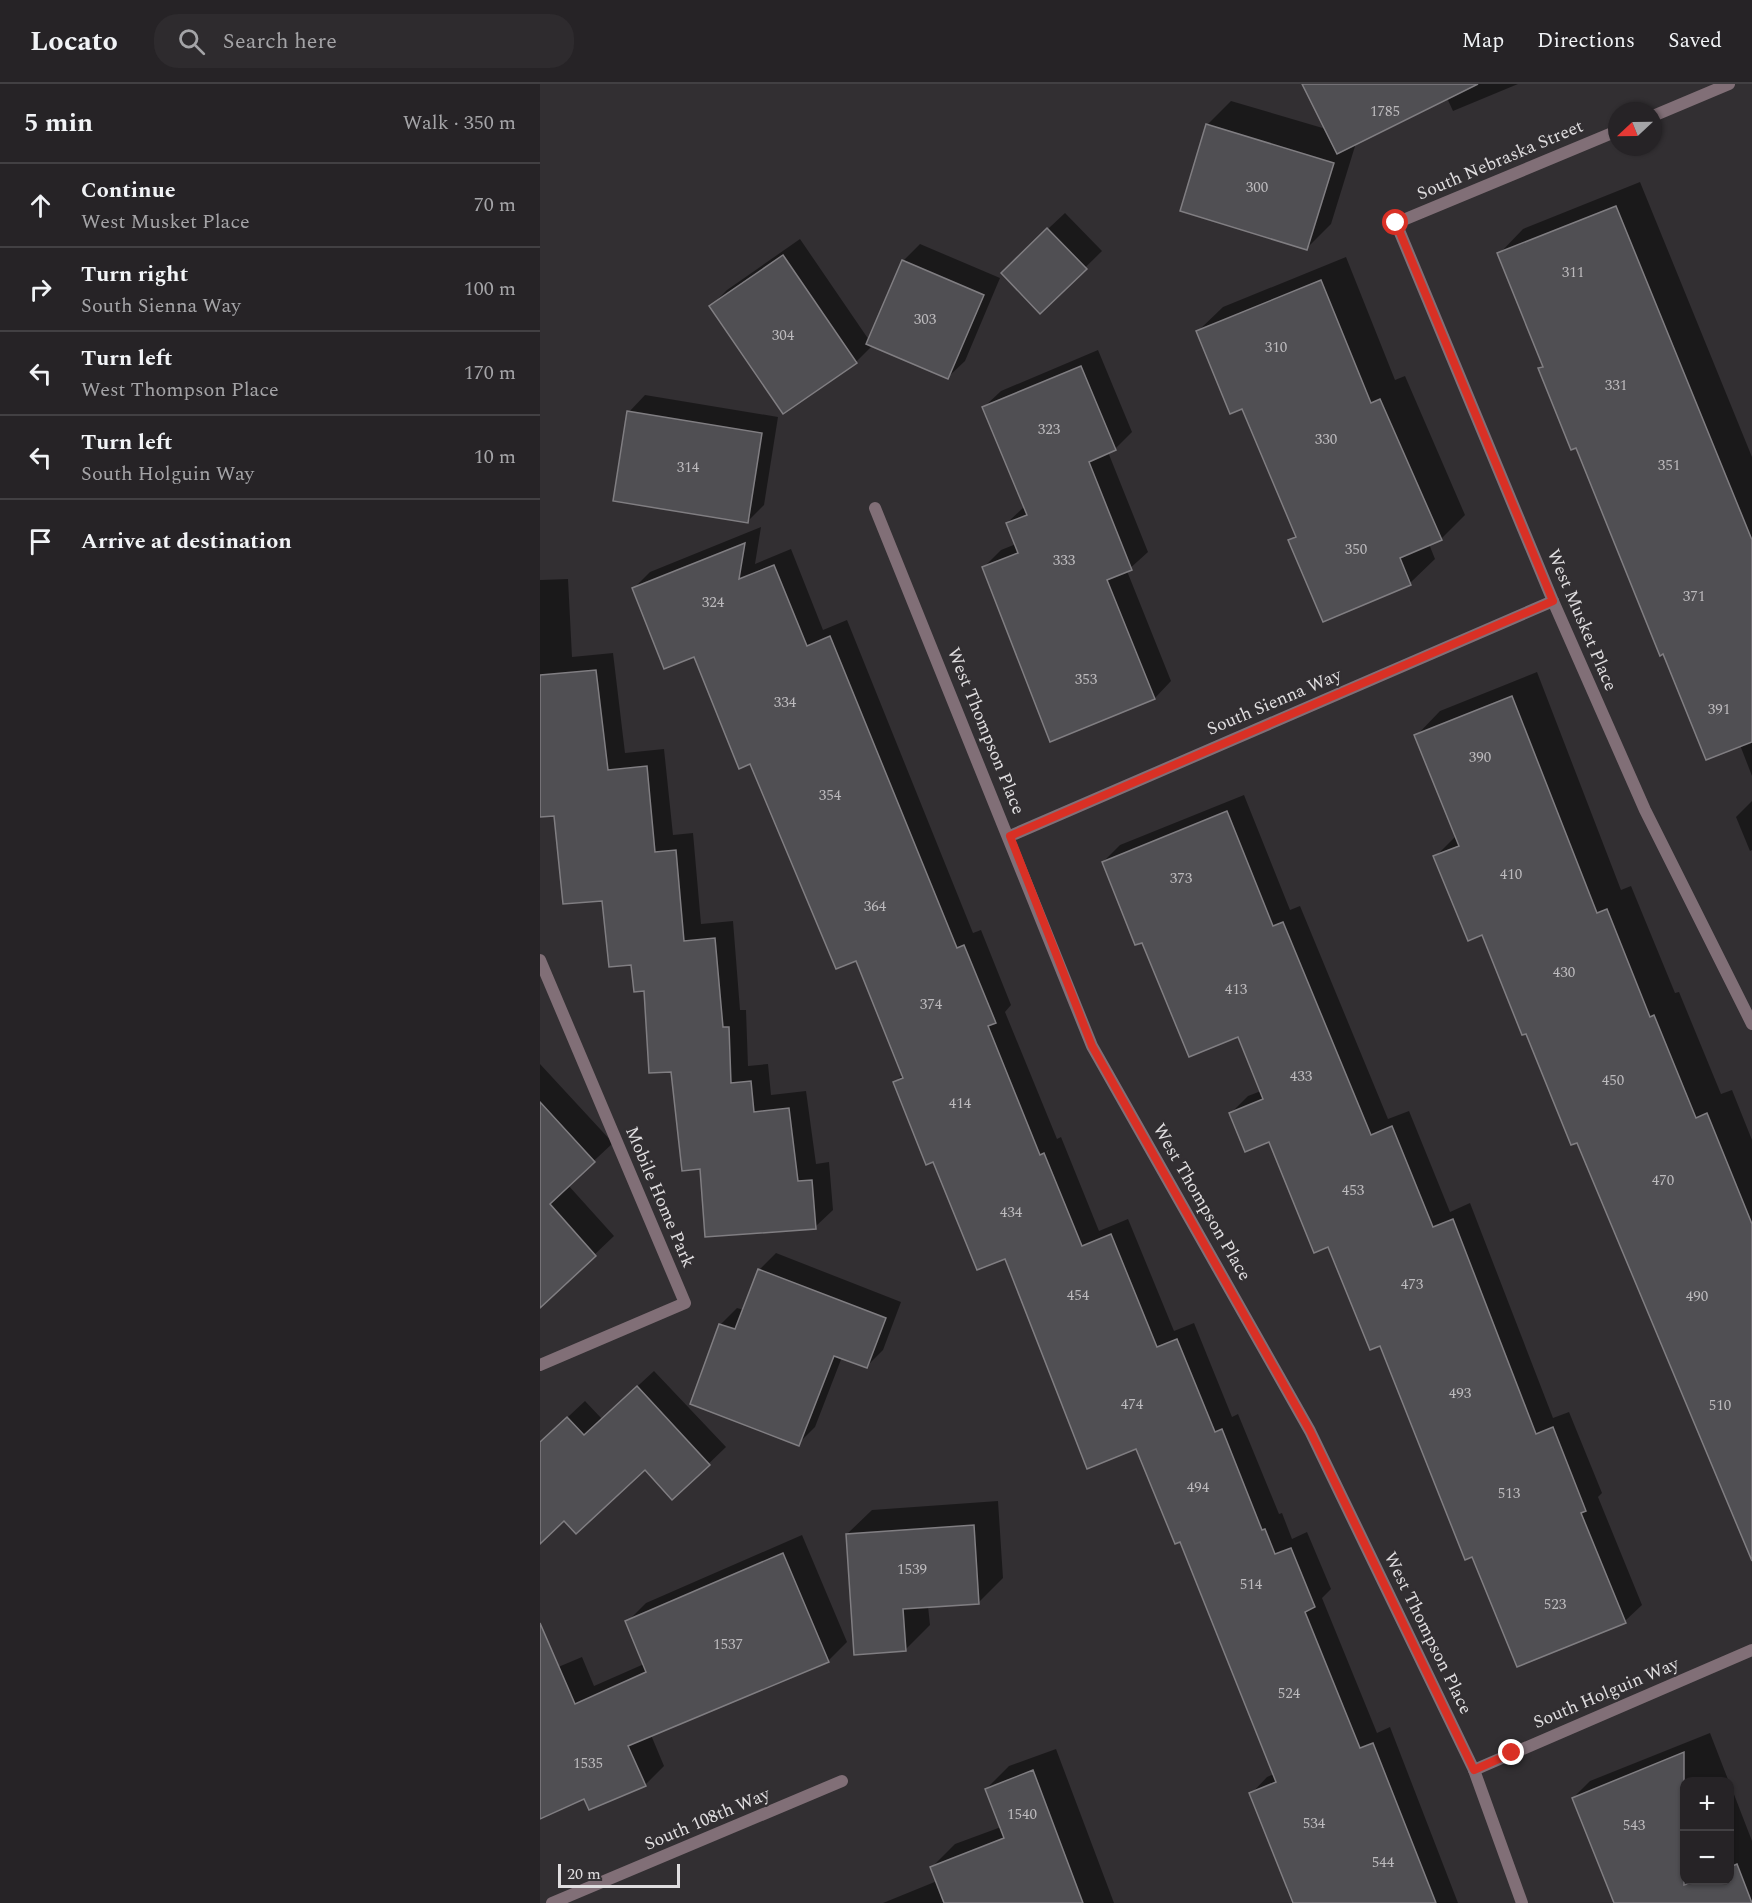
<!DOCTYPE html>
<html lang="en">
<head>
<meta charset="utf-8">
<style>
  body { margin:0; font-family:Spectral,serif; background:#2e2b2e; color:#f1f3f6 }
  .controls { position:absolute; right:18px; bottom:18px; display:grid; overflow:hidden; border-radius:12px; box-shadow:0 2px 4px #0004 }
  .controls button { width:54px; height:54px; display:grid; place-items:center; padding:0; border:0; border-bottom:2px solid #424043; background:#262326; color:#f1f3f6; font:30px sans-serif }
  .compass { position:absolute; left:1068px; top:18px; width:54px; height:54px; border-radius:50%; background:#262326; box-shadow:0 2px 4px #0004; rotate:248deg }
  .scale { position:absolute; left:18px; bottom:15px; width:122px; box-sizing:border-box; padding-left:6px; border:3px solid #e0dee0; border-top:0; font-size:16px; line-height:21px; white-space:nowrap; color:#e0dee0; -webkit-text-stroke:4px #322f32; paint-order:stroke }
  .stop { position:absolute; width:18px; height:18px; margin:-14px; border:4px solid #d93025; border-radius:50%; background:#fff }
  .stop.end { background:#d93025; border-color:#fff; box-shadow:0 2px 6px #0008 }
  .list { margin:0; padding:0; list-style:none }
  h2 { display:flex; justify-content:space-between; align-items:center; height:78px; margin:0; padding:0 24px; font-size:26px }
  h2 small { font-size:20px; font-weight:400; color:#a4a4a7 }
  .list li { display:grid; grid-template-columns:39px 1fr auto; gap:18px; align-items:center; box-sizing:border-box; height:84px; padding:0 24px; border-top:2px solid #424043 }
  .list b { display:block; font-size:22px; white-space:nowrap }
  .list p { margin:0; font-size:20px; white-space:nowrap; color:#a4a4a7 }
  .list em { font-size:20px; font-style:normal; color:#a4a4a7 }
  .icon { flex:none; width:33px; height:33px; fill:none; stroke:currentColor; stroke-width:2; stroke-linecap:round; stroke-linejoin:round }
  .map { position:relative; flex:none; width:1212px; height:1819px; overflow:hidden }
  header { display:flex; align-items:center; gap:36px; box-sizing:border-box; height:84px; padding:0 30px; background:#262326; border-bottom:2px solid #424043 }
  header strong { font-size:28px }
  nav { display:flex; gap:33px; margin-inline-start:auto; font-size:21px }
  .search { width:420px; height:54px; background:#2e2b2e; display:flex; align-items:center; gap:15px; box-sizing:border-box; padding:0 21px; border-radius:24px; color:#a4a4a7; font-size:22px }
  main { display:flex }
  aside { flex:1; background:#262326 }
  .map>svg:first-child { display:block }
  .shadow { fill:#0007 }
  .building { fill:#504f53; stroke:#807e82; stroke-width:1.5 }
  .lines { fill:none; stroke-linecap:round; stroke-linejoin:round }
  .minor { stroke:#816f77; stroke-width:12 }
  .route { stroke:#d93025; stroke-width:8 }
  .labels { text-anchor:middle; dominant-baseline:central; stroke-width:4.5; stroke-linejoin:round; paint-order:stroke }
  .number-label { font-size:15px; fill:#bcbabd }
  .street-label { font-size:18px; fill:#e0dee0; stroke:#322f32 }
</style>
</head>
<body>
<header>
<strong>Locato</strong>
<div class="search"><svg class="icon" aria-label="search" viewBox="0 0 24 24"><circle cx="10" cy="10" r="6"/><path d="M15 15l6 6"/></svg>Search here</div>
<nav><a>Map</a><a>Directions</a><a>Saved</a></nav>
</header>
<main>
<aside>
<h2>5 min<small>Walk · 350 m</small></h2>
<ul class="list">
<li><svg class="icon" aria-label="ahead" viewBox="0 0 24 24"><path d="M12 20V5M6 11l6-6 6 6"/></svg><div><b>Continue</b><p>West Musket Place</p></div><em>70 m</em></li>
<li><svg class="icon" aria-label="right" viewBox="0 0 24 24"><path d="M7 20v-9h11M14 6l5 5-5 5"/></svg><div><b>Turn right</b><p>South Sienna Way</p></div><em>100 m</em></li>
<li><svg class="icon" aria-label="left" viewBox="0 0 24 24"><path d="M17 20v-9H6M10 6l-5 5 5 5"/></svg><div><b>Turn left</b><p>West Thompson Place</p></div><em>170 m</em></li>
<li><svg class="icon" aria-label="left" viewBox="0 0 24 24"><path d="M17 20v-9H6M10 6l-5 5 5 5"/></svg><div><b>Turn left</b><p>South Holguin Way</p></div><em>10 m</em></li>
<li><svg class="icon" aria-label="arrive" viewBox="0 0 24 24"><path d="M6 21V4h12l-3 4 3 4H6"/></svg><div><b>Arrive at destination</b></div></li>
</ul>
</aside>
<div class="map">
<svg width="1212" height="1819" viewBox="0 0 1212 1819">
  <rect width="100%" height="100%" fill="#322f32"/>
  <!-- shadow -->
  <g class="shadow">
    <polygon points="764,0 978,0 913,27 907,14 816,59 791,140 767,164 667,41 691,17 786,45"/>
    <polygon points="1100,98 1212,373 1212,692 1200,661 1037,362 1000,285 1004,281 959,170 983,145"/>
    <polygon points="525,129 562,167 500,228 479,172"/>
    <polygon points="260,155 329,256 363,177 380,160 460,194 425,277 408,293 333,261 316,278 171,222 187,206"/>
    <polygon points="806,173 855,296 865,292 925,431 901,455 889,460 895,475 870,499 784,536 750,457 756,451 703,323 658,247 683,223"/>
    <polygon points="558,266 592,348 575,365 568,368 608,468 587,487 631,597 615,614 511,656 444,483 461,466 476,460 467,439 485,422 444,323 461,307"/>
    <polygon points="105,311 238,333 224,421 208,437 89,328"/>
    <polygon points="221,443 215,480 251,465 283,546 307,536 433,849 441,846 471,921 465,928 517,1055 521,1053 559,1147 588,1135 634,1247 654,1239 692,1333 698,1330 739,1430 742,1429 752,1455 767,1448 791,1505 782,1514 837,1649 850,1643 918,1819 752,1819 746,1804 748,1802 711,1710 727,1693 734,1690 641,1456 597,1363 466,1173 394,1076 355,999 363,990 317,875 154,571 93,505 110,488"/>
    <polygon points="28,495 32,573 73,569 85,669 124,665 133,751 153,749 161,840 193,837 200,926 206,926 208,982 228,980 231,1011 266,1007 276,1080 289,1078 293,1126 275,1143 162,1083 105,905 64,815 16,730 0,732 0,496"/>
    <polygon points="997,588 1081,806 1091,802 1135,909 1139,908 1181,1010 1192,1006 1212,1056 1212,1477 1038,1057 942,849 895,773 916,752 876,652 900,627"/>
    <polygon points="704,711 750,826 760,822 848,1035 869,1027 910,1128 930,1119 1013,1334 1029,1328 1062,1409 1058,1413 1102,1521 1085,1537 933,1471 841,1260 789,1161 730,1056 691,1029 708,1012 721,1007 699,951 603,857 563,778 580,761"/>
    <polygon points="1212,717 1212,766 1210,767 1196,733"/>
    <polygon points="0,980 73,1059 28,1101 74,1152 13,1210 0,1202"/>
    <polygon points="236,1169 361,1218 343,1266 326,1283 302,1273 275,1343 258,1360 152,1319 181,1240 197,1224 204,1226 219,1186"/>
    <polygon points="114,1287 186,1363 133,1414 105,1384 24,1435 0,1458 0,1359 45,1317 62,1335"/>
    <polygon points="458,1417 463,1494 439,1518 388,1522 390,1541 365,1566 307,1450 332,1426"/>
    <polygon points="262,1451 307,1558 288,1577 111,1651 124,1682 105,1701 0,1723 0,1579 4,1589 42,1573 54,1602 104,1580 87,1538 106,1519"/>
    <polygon points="1170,1649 1189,1698 1144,1698 1144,1796 1190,1796 1190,1700 1212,1757 1212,1819 1076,1819 1033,1714 1050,1697"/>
    <polygon points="516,1665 574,1819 343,1819 397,1797 392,1783 415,1760 461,1743 446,1705 469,1682"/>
  </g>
  <!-- building -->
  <g class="building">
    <polygon points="762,0 938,0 797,70"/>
    <polygon points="666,40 794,79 767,166 640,127"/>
    <polygon points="1076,122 1212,456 1212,658 1166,676 1123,570 1120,572 1036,364 1031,366 998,284 1003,283 957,169"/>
    <polygon points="507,144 547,185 500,230 461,189"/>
    <polygon points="243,171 317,279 243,330 169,222"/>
    <polygon points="362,176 444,211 408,295 326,260"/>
    <polygon points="781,196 831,319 840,315 902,456 860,474 871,501 783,538 748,456 756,453 702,325 690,330 656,247"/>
    <polygon points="541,282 576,366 549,378 592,486 567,496 615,615 510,658 442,483 478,469 466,439 487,431 442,323"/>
    <polygon points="87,327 222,349 208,439 73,417"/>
    <polygon points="205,459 199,495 234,481 267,562 290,552 417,864 424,861 456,939 448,942 500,1071 504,1069 542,1162 571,1150 617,1263 637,1255 675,1348 682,1345 722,1446 725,1445 735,1470 751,1464 775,1523 765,1528 820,1664 833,1659 896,1819 753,1819 709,1709 736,1698 640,1458 635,1460 596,1365 547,1385 465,1175 437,1186 393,1078 386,1081 353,998 363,994 316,877 296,885 210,680 199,685 154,573 124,585 92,504"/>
    <polygon points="56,586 68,686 107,682 115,768 136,766 144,857 175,854 183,943 189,943 191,999 211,997 214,1028 249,1024 258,1097 272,1096 276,1145 165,1153 160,1085 142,1087 131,988 109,989 104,907 94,908 91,881 69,883 62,817 23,820 14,732 0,733 0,591"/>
    <polygon points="972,612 1057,829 1067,825 1110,933 1114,931 1156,1034 1167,1029 1212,1140 1212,1477 1037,1059 1031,1061 986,950 982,951 942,851 928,857 893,772 919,762 874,651"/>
    <polygon points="687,727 733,842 743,838 831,1051 852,1042 893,1143 913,1135 996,1350 1013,1343 1046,1427 1041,1429 1086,1539 977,1583 932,1473 925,1476 840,1262 830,1266 788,1163 774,1169 729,1058 705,1068 689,1029 723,1015 698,953 649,973 602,859 595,861 562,778"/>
    <polygon points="0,1018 55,1078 10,1120 56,1172 0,1224"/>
    <polygon points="218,1185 346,1234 327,1284 294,1272 259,1362 150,1320 179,1240 195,1245"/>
    <polygon points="97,1302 170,1381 132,1416 105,1386 36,1450 24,1437 0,1460 0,1358 27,1333 44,1351"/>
    <polygon points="434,1441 439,1520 363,1525 366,1567 314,1571 306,1450"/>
    <polygon points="243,1469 289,1578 88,1662 106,1702 49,1726 44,1715 0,1735 0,1539 35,1620 106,1588 85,1537"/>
    <polygon points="1144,1668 1144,1801 1156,1797 1190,1797 1190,1783 1197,1780 1212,1819 1074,1819 1032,1714"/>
    <polygon points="493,1686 543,1819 404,1819 390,1783 464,1754 445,1705"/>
  </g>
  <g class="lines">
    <!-- minor -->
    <g class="minor">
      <polyline points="1113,32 1189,0"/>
      <polyline points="1077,47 856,139 1013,517 1105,726 1212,940"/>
      <polyline points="335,424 552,962 770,1347 934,1686 982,1819"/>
      <polyline points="470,752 1013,517"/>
      <polyline points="0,876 145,1219 0,1281"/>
      <polyline points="934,1686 1212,1566"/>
      <polyline points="12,1819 302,1697"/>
    </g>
  </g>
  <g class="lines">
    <!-- route -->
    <polyline class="route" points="856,139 1013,517 470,752 552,962 770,1347 934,1686 972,1669"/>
  </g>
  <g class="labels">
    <!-- number labels -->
    <g class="number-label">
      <text x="845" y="27">1785</text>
      <text x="717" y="103">300</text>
      <text x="1033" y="188">311</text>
      <text x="385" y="235">303</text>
      <text x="243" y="251">304</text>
      <text x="736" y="263">310</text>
      <text x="1076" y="301">331</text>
      <text x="509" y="345">323</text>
      <text x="786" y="355">330</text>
      <text x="1129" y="381">351</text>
      <text x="148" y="383">314</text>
      <text x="816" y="465">350</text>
      <text x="524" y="476">333</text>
      <text x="1154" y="512">371</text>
      <text x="173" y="518">324</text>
      <text x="546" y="595">353</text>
      <text x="245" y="618">334</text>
      <text x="1179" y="625">391</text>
      <text x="940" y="673">390</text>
      <text x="290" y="711">354</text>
      <text x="971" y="790">410</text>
      <text x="641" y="794">373</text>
      <text x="335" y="822">364</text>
      <text x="1024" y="888">430</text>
      <text x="696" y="905">413</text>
      <text x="391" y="920">374</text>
      <text x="761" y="992">433</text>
      <text x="1073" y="996">450</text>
      <text x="420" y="1019">414</text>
      <text x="1123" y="1096">470</text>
      <text x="813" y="1106">453</text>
      <text x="471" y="1128">434</text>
      <text x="872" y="1200">473</text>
      <text x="538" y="1211">454</text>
      <text x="1157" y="1212">490</text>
      <text x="920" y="1309">493</text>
      <text x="592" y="1320">474</text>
      <text x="1180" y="1321">510</text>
      <text x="658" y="1403">494</text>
      <text x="969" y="1409">513</text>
      <text x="372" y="1485">1539</text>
      <text x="711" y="1500">514</text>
      <text x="1015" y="1520">523</text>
      <text x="188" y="1560">1537</text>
      <text x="749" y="1609">524</text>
      <text x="48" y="1679">1535</text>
      <text x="482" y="1730">1540</text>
      <text x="774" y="1739">534</text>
      <text x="1094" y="1741">543</text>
      <text x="843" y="1778">544</text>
    </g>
    <!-- street labels -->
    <g class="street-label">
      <text transform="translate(960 76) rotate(-23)">South Nebraska Street</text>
      <text transform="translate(1042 536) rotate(67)">West Musket Place</text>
      <text transform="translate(734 618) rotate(-23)">South Sienna Way</text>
      <text transform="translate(446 647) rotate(68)">West Thompson Place</text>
      <text transform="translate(120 1113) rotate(67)">Mobile Home Park</text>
      <text transform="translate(662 1118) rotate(60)">West Thompson Place</text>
      <text transform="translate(888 1549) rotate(64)">West Thompson Place</text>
      <text transform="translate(1066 1609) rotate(-23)">South Holguin Way</text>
      <text transform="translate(167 1735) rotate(-23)">South 108th Way</text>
    </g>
  </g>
</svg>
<div class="controls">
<button>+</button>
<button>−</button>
</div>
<svg class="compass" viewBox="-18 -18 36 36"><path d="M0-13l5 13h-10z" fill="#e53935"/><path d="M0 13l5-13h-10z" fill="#a4a4a7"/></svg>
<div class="scale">20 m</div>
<div class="stop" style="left:856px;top:139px"></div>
<div class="stop end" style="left:972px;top:1669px"></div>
</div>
</main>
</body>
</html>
